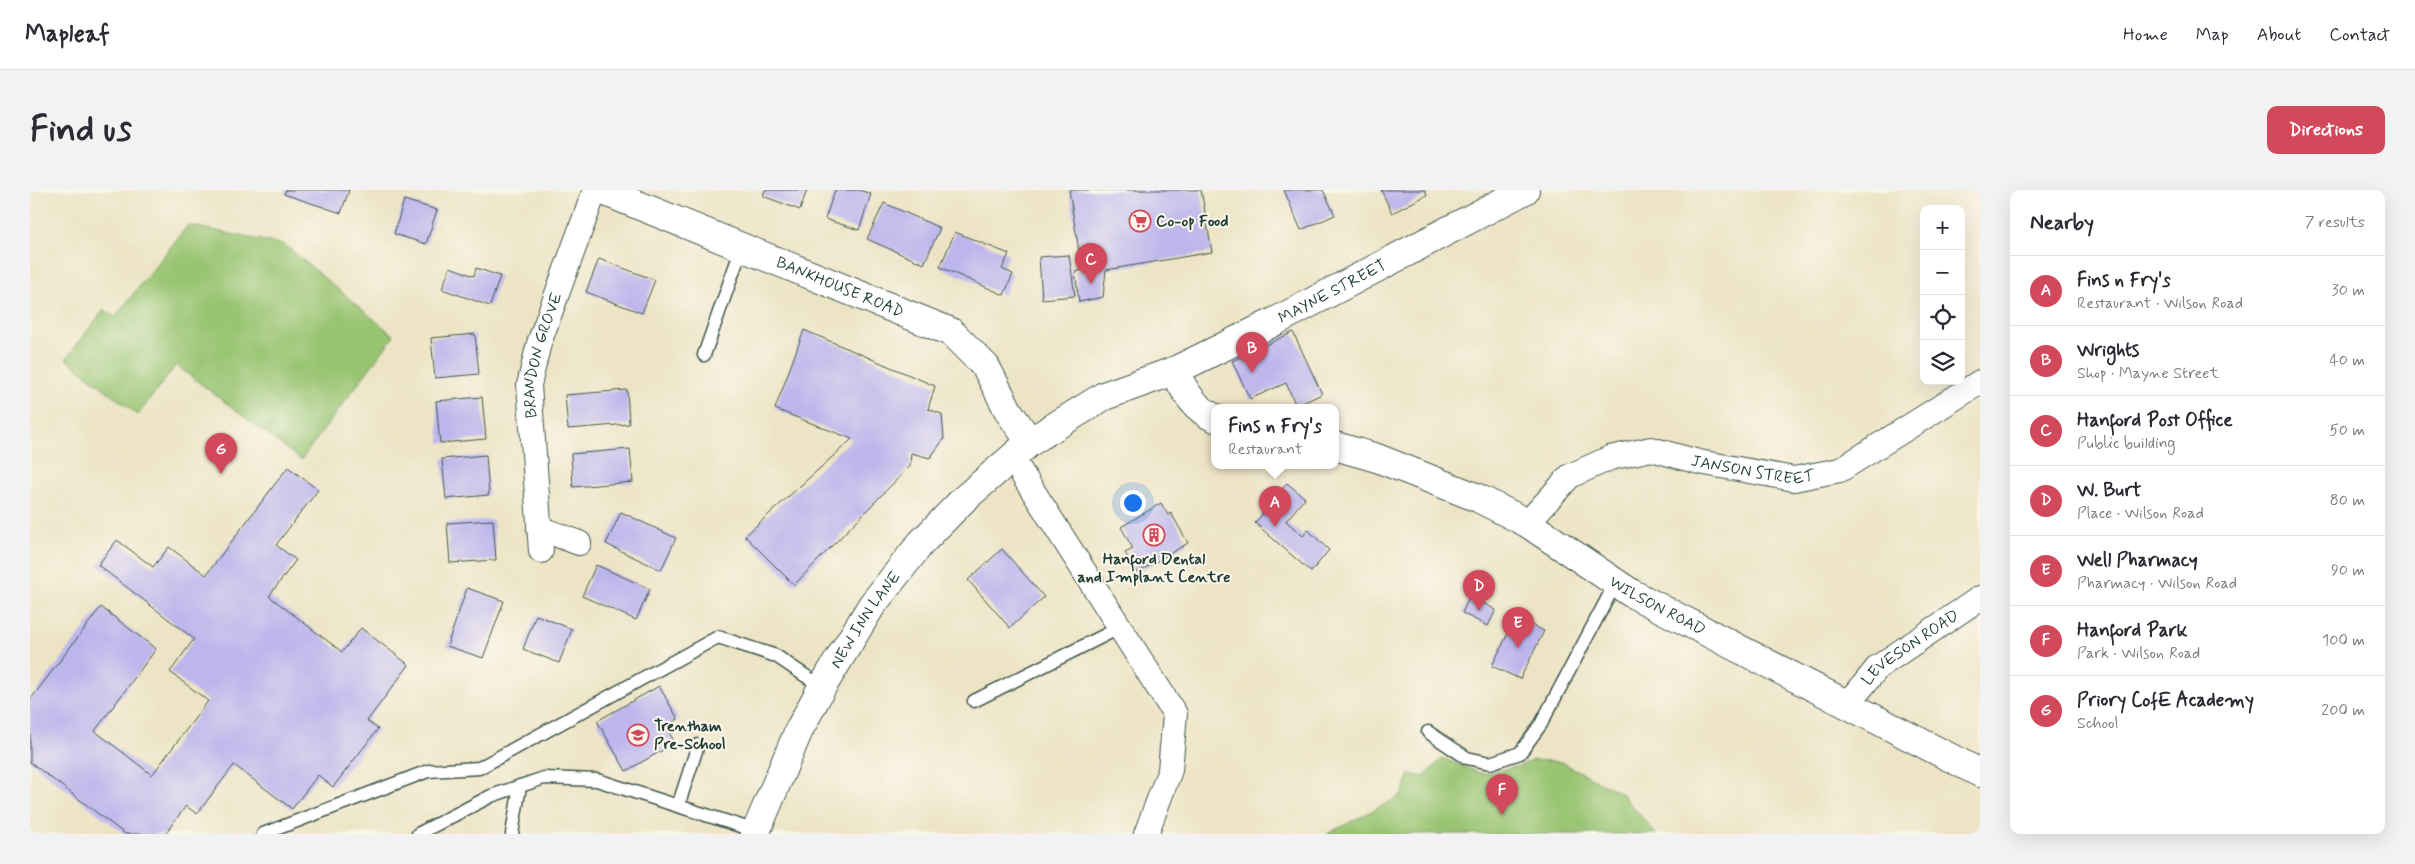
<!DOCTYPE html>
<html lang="en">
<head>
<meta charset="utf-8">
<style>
  body { margin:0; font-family:Mynerve,sans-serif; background:#f2f2f3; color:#2b2b33 }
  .controls { position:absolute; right:15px; top:15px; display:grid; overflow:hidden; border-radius:10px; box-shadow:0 5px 20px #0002 }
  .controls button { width:45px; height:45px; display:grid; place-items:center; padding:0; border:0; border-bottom:1px solid #e1e1e2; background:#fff; color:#2b2b33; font:25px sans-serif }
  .you { position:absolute; left:1102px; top:312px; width:18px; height:18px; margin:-12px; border:4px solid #fff; border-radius:50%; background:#1a73e8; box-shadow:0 0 0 8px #1a73e833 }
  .badge { display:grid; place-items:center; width:32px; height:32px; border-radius:50%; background:#d1495b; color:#fff; font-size:16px; font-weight:700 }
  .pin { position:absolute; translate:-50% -41px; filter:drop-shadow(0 1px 2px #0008) }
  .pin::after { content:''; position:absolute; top:26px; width:18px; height:15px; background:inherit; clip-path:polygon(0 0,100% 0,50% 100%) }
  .popup { position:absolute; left:1181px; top:214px; width:128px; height:65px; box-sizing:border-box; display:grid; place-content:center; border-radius:10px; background:#fff; filter:drop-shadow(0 1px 4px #0005); font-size:16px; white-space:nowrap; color:#7c7c81 }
  .popup b { font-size:19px; color:#2b2b33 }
  .popup::after { content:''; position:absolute; left:50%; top:100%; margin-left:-10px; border:10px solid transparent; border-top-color:#fff }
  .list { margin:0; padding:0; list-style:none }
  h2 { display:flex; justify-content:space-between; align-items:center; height:65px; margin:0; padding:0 20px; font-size:21px }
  h2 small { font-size:16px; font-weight:400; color:#7c7c81 }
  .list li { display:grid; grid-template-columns:32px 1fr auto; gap:15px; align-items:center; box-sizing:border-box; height:70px; padding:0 20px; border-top:1px solid #e1e1e2 }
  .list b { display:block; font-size:19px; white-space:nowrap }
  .list p { margin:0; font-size:16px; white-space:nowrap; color:#7c7c81 }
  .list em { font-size:16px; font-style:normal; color:#7c7c81 }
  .icon { flex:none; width:28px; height:28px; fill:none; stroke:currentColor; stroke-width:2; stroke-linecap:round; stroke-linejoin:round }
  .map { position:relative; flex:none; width:1950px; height:644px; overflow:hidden; border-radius:10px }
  header { display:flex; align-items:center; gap:30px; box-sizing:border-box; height:70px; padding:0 25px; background:#fff; border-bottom:1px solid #e1e1e2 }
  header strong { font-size:24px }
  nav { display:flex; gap:28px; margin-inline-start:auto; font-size:18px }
  .intro { display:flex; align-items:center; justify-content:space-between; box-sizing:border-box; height:120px; padding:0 30px }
  h1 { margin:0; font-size:35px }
  .button { padding:12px 22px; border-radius:10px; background:#d1495b; color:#fff; font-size:18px; font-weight:700 }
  main { display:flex; gap:30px; padding:0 30px }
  aside { flex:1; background:#fff; border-radius:10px; box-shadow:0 5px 20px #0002 }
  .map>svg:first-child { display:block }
  .green { fill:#99c572; stroke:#5c8153 }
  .building { fill:#bdb6ec }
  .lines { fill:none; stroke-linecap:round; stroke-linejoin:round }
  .lane-casing { stroke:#3e564a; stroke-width:15 }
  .street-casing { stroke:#3e564a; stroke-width:26 }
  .secondary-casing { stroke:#3e564a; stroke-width:30 }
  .lane { stroke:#fff; stroke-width:12 }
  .street { stroke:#fff; stroke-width:24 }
  .secondary { stroke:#fff; stroke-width:28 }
  .labels { text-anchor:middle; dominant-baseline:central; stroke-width:4; stroke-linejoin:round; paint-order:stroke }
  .poi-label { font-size:16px; font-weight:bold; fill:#1f3d34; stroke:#fbf7ec; text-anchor:start }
  .street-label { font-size:16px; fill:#1f3d34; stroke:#fbf7ec }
</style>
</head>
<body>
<header>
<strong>Mapleaf</strong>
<nav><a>Home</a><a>Map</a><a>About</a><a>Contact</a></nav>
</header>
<div class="intro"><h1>Find us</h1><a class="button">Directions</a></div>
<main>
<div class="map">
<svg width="1950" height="644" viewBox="0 0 1950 644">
  <rect width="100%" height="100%" fill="#fbf7ec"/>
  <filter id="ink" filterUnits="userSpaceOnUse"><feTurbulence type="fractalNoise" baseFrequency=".02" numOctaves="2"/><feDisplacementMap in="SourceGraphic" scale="10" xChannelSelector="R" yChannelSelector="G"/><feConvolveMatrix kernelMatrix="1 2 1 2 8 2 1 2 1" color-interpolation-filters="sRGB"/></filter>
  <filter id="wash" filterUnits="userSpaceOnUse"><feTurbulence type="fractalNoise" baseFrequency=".0096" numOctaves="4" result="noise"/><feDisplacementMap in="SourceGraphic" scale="20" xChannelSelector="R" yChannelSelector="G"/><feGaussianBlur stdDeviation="1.12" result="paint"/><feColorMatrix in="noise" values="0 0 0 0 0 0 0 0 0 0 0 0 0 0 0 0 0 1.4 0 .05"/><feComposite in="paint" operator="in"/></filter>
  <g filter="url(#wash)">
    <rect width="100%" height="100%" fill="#ede4c5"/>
    <!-- green -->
    <g class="green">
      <polygon points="158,35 255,55 364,146 271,270 146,175 108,225 36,169 74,119 85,127"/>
      <polygon points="1412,568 1453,584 1490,576 1503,570 1531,572 1591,603 1626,644 1297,644 1371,606 1380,584 1394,587"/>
    </g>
    <g id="blocks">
      <!-- building -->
      <g class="building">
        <polygon points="256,0 319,0 311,23 254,4"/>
        <polygon points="735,0 777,0 770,20 733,6"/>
        <polygon points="805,0 829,0 841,4 829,40 795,29"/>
        <polygon points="1039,0 1171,0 1182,62 1076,80 1073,107 1049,112 1045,82 1052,80"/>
        <polygon points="1254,0 1293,0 1305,25 1271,40"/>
        <polygon points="1351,0 1395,0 1397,5 1362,23"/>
        <polygon points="374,10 407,20 396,54 364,44"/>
        <polygon points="854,13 910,38 894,74 837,49"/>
        <polygon points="925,42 979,64 972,79 983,84 974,105 910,77"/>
        <polygon points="1039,65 1045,106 1012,109 1009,67"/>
        <polygon points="569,69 625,90 612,123 556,102"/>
        <polygon points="420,77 444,86 446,78 470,86 460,116 412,99"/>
        <polygon points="774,140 905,196 898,219 912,224 914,249 900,268 881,263 880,276 764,395 715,346 822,249 745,219"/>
        <polygon points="1263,142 1292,204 1266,216 1256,193 1220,209 1202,171"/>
        <polygon points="445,144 449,184 405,188 401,148"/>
        <polygon points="597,200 599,234 538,239 535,205"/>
        <polygon points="452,207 456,249 410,253 406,211"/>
        <polygon points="600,259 603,292 543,297 541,264"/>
        <polygon points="456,265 459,305 416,309 412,269"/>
        <polygon points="258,277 288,300 246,355 266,370 239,406 312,462 331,438 379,475 337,531 348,539 303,597 288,585 262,619 204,575 167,624 156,616 135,644 95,644 0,572 0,510 71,417 126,459 65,541 122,585 178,511 140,482 164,449 68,375 87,350 123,377 139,357 176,385"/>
        <polygon points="1257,293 1275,308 1256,331 1273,346 1278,340 1299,360 1281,382 1225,333"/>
        <polygon points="1131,313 1138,325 1141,323 1158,353 1107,383 1095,363 1103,359 1091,337"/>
        <polygon points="591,322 646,348 631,380 576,354"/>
        <polygon points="463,330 466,370 420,373 417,333"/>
        <polygon points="972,359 1014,407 980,438 938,390"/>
        <polygon points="566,375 620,399 606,430 552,406"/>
        <polygon points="437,398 474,411 453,468 417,456"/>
        <polygon points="1440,406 1466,420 1458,436 1432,423"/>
        <polygon points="506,425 542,439 529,473 493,459"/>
        <polygon points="1486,427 1514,441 1490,489 1462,476"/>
        <polygon points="629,496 648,529 636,537 645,553 596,581 567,531"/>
      </g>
    </g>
  </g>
  <g filter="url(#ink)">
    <use href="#blocks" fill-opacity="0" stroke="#3e564a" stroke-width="1"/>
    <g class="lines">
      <!-- lane casing -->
      <g class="lane-casing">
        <g id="lane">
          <polyline points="674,165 712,57"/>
          <polyline points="944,511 1091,437"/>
          <polyline points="1398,542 1437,568 1460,573 1490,563 1511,534 1585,394"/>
          <polyline points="648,616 668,555"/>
          <polyline points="233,644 398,581 449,578 688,447 746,466 792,497"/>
          <polyline points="388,644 461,606 514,588 567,590 726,641"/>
          <polyline points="482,644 490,596"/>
        </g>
      </g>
      <!-- street casing -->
      <g class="street-casing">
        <g id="street">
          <polyline points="982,268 1145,524 1140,580 1116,644"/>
          <path id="s1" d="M1497,333L1540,286L1580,268L1621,259L1669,272L1764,289L1810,280L1950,192"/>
          <polyline points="509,338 549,353"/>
          <path id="s2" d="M511,361L499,195L509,153L565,0"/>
          <path id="s3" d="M1818,514L1848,477L1950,408"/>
        </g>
      </g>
      <!-- secondary casing -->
      <g class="secondary-casing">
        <g id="secondary">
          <path id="s4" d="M571,0L921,142L956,177L979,222L1000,252"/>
          <path d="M1144,181C1155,201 1164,219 1185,228"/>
          <path id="s5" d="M1305,256L1347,268L1448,308L1497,333L1601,403L1950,583"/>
          <path id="s6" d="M725,644L769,540L792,497L842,415L891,353L934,309L1000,252L1074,206L1144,181L1246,131L1495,0"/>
        </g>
      </g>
      <!-- lane -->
      <use href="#lane" class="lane"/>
      <!-- street -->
      <use href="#street" class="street"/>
      <!-- secondary -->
      <use href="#secondary" class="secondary"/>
    </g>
  </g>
  <!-- icons -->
  <defs>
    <g id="supermarket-ring" transform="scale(1.125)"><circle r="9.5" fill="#fbf7ec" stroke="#d1495b" stroke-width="1.5"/><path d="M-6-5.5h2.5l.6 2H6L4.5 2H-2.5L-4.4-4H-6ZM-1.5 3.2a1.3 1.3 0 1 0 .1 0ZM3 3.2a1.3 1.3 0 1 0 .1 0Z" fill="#d1495b"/></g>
    <g id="building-ring" transform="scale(1.125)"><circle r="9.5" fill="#fbf7ec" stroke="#d1495b" stroke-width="1.5"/><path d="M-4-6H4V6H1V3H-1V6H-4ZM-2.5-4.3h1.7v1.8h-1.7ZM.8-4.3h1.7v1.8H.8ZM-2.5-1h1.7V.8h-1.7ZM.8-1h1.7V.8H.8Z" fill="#d1495b"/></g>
    <g id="school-ring" transform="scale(1.125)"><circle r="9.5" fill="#fbf7ec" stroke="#d1495b" stroke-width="1.5"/><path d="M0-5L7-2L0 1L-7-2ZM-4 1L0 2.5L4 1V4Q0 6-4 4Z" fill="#d1495b"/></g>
  </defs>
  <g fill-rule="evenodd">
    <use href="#supermarket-ring" x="1110" y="31"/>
    <use href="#building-ring" x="1124" y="345"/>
    <use href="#school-ring" x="608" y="545"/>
  </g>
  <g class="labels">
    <!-- poi labels -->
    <g class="poi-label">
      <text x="1126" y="31">Co-op Food</text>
      <text x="1124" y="369" text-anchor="middle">Hanford Dental<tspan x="1124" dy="18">and Implant Centre</tspan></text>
      <text x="624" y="536">Trentham<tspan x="624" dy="18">Pre-School</tspan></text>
    </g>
    <!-- street labels -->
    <g class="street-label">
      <text stroke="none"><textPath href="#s4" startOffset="258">BANKHOUSE ROAD</textPath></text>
      <text stroke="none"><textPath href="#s6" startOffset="824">MAYNE STREET</textPath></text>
      <text stroke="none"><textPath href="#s2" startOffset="198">BRANDON GROVE</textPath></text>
      <text stroke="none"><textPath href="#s1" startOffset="254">JANSON STREET</textPath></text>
      <text stroke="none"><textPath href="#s5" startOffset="362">WILSON ROAD</textPath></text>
      <text stroke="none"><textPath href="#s6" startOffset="242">NEW INN LANE</textPath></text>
      <text stroke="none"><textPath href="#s3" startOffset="85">LEVESON ROAD</textPath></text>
    </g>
  </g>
</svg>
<div class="controls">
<button>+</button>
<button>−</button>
<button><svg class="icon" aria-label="locate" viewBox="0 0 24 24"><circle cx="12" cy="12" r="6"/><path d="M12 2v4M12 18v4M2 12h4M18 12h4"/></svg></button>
<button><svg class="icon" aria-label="layers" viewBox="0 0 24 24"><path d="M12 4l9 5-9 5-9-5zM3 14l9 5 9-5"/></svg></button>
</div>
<div class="you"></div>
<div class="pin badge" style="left:1245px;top:337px">A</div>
<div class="popup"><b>Fins n Fry's</b>Restaurant</div>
<div class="pin badge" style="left:1222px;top:183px">B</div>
<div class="pin badge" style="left:1061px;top:94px">C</div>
<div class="pin badge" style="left:1449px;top:421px">D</div>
<div class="pin badge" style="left:1488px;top:458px">E</div>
<div class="pin badge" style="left:1472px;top:625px">F</div>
<div class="pin badge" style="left:191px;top:284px">G</div>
</div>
<aside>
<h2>Nearby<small>7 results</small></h2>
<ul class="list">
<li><span class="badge">A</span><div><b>Fins n Fry's</b><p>Restaurant · Wilson Road</p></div><em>30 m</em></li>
<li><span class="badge">B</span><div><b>Wrights</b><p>Shop · Mayne Street</p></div><em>40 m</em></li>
<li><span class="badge">C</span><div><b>Hanford Post Office</b><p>Public building</p></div><em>50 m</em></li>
<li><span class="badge">D</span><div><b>W. Burt</b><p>Place · Wilson Road</p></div><em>80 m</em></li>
<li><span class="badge">E</span><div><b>Well Pharmacy</b><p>Pharmacy · Wilson Road</p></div><em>90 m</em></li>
<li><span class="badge">F</span><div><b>Hanford Park</b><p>Park · Wilson Road</p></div><em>100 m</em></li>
<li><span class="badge">G</span><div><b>Priory CofE Academy</b><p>School</p></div><em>200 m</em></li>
</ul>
</aside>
</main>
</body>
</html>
